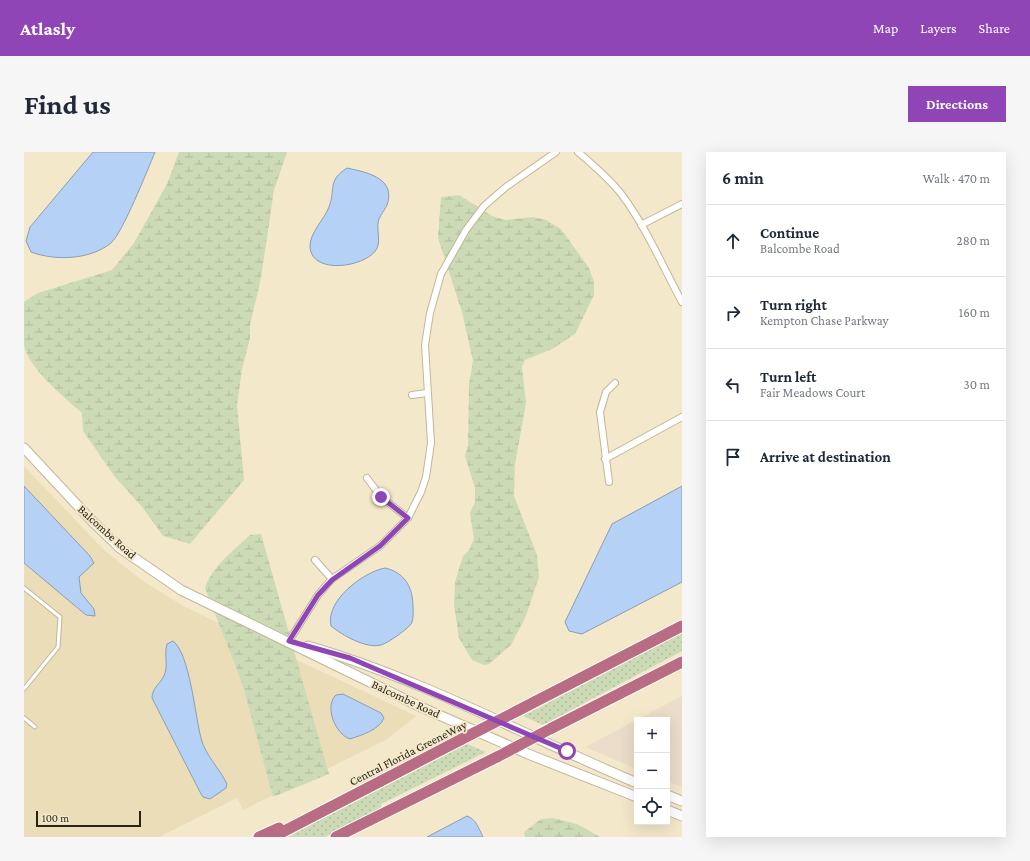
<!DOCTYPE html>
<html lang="en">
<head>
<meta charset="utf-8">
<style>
  body { margin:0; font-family:"Crimson Pro",serif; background:#f6f6f7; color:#1f2937 }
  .controls { position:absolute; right:12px; bottom:12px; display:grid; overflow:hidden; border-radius:0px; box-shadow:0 4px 16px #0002 }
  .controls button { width:36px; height:36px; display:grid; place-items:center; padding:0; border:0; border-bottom:1px solid #e0e1e3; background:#fff; color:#1f2937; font:20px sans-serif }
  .scale { position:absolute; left:12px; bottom:10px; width:105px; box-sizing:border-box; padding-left:4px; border:2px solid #272317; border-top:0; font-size:11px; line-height:14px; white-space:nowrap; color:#272317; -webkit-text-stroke:3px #f4e8ca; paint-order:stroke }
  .stop { position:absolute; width:12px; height:12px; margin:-9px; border:3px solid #9045b7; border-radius:50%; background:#fff }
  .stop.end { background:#9045b7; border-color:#fff; box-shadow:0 1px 4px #0008 }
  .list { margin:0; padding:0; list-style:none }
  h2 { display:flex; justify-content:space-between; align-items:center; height:52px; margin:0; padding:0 16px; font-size:17px }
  h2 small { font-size:13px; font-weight:400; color:#747a83 }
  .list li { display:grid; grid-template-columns:26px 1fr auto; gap:12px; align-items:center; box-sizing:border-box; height:72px; padding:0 16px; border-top:1px solid #e0e1e3 }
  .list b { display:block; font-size:15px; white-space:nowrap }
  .list p { margin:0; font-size:13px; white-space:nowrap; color:#747a83 }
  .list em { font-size:13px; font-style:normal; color:#747a83 }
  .icon { flex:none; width:22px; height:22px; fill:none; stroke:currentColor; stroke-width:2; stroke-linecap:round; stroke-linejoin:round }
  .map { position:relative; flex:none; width:658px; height:685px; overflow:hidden; border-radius:0px }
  header { display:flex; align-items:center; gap:24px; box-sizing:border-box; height:56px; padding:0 20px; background:#9045b7; color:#fff }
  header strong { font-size:19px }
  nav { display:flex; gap:22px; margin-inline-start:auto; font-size:14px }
  .intro { display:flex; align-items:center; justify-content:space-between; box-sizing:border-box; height:96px; padding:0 24px }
  h1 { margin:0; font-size:28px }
  .button { padding:10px 18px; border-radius:0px; background:#9045b7; color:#fff; font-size:14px; font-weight:700 }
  main { display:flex; gap:24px; padding:0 24px }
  aside { flex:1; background:#fff; border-radius:0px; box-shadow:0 4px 16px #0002 }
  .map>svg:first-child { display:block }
  .built { fill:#ecddb9 }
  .education { fill:#ecddca }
  .grass { fill:url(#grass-dots) }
  .wetland { fill:url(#wetland-marsh) }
  .water { fill:#b6d1f6; stroke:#8b9db3 }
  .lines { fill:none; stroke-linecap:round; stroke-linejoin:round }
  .lane-casing { stroke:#c1b699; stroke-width:5 }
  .street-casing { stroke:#c1b699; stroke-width:8 }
  .secondary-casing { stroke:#c1b699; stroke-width:11 }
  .highway-casing { stroke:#fff; stroke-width:13 }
  .lane { stroke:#fff; stroke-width:3 }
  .street { stroke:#fff; stroke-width:6 }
  .secondary { stroke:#fff; stroke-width:9 }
  .highway { stroke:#b86d84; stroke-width:11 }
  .highway-bridge-casing { stroke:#fff; stroke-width:13; stroke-linecap:butt }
  .highway-bridge { stroke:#b86d84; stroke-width:11 }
  .route { stroke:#9045b7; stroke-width:5 }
  .labels { text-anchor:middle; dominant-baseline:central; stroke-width:4; stroke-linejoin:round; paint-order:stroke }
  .street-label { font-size:12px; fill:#272317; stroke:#f4e8ca }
</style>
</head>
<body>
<header>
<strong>Atlasly</strong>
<nav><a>Map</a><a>Layers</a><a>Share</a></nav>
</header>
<div class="intro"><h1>Find us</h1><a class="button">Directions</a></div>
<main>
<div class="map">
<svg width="658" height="685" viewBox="0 0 658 685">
  <defs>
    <pattern id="grass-dots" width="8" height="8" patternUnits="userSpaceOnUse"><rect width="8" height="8" fill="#cddab6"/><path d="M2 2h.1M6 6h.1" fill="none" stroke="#b0bb9c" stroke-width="1.8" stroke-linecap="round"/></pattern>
    <pattern id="wetland-marsh" width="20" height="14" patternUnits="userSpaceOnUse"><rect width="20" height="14" fill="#cddab6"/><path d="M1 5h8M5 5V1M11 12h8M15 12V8" fill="none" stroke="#b0bb9c"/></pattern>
  </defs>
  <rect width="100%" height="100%" fill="#f4e8ca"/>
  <!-- built -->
  <polygon class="built" points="0,314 79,397 116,427 156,452 178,463 392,564 362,588 219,658 213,646 135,685 0,685"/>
  <!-- education -->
  <polygon class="education" points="658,544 658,635 643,629 643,568 613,568 613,617 561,595"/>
  <!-- grass -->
  <g class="grass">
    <polygon points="658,481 658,499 519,573 499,564"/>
    <polygon points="443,592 462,600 357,652 357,656 301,685 263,685"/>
  </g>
  <!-- wetland -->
  <g class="wetland">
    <path d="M155,0H263L250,38L237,126L226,173V186L218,217L213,253L220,328L166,392L139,384L119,356L91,325L59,279L58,261C41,246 4,216 0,193C0,180 0,164 0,150L14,141L88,118L110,91L143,32Z"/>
    <polygon points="435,43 468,64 481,68 509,65 522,68 537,77 565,116 570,130 570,143 551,182 528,197 501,208 498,215 502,251 491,312 490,344 513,403 515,425 502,464 487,493 465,512 460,513 448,508 435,486 430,453 431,430 439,404 445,398 450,387 446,361 451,350 451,336 441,304 444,293 445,232 449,209 438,160 414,86 417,45"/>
    <path d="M237,382L305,622L249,645L218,531L181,436C188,415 210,398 226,383Z"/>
    <polygon points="529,666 553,672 576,685 501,685 500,680 517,667"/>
  </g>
  <!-- water -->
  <g class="water">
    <path d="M69,0H131C124,17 98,82 87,91C66,108 31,109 7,100L2,89L6,75Z"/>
    <path d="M323,16C341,20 370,25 364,50C362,58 355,63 354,71C353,80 357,91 352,98C341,115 289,123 286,96C285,81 300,68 305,55C312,36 303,29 323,16Z"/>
    <polygon points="0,334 66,404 70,411 55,425 57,441 70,457 71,464 62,463 0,411"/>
    <polygon points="658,334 658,430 558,482 545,479 541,470 588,372"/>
    <path d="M361,416C380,420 389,435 389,454C389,459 390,467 387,472C383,477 378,480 373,484C368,487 363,491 357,493C342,497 318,483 307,474C301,449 339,420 361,416Z"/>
    <path d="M149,489C166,502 171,564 177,586C181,603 196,617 203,632L202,636L186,647L179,645L176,640L128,546C128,535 138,531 141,521C144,512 140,502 143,492Z"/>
    <path d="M319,542L357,561L360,566C355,578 338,583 326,587C311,582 300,554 312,543Z"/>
    <path d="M443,664C452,667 455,677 459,685H403Z"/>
  </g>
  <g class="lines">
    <!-- lane casing -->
    <g class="lane-casing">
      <g id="lane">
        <polyline points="0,436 36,465 34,495 0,537"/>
        <polyline points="0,566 11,575"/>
      </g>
    </g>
    <!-- street casing -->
    <g class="street-casing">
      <g id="street">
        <path d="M554,0C569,13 586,27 598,43C622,75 639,115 658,150"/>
        <polyline points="617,73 658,52"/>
        <polyline points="388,243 403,241"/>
        <polyline points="581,307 658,265"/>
        <polyline points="343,326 357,345 384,366"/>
        <polyline points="585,330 576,260 582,240 591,231"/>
        <polyline points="291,408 308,427"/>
        <polyline points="265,489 294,443 308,427 356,394 384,366 397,340 402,325 407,291 401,193 406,161 417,122 442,78 460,54 482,35 532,0"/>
      </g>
    </g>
    <!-- secondary casing -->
    <g class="secondary-casing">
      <g id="secondary">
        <polyline points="0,296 69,370 96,396 157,438 399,556 504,602 613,645"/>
        <path d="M284,494C398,527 504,585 613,631"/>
        <polyline points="643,643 658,649"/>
        <polyline points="643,658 658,664"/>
      </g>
    </g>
    <!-- highway casing -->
    <g class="highway-casing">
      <g id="highway">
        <polyline points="493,559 658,474"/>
        <polyline points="526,577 658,510"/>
        <polyline points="235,685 255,676"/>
        <polyline points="249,685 438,587"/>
        <polyline points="312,685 475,604"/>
      </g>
    </g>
    <!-- lane -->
    <use href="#lane" class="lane"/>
    <!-- street -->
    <use href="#street" class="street"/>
    <!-- secondary -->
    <use href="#secondary" class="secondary"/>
    <!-- highway -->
    <use href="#highway" class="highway"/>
    <!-- highway-bridge casing -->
    <g class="highway-bridge-casing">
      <g id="highway-bridge">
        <polyline points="438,587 493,559"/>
        <polyline points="475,604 526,577"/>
      </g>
    </g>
    <!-- highway-bridge -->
    <use href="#highway-bridge" class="highway-bridge"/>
  </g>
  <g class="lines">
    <!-- route -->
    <polyline class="route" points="357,345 384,366 356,394 308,428 294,443 265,489 326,506 543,599"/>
  </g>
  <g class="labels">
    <!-- street labels -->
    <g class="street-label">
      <text transform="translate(83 380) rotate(42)">Balcombe Road</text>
      <text transform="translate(382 547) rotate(25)">Balcombe Road</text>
      <text transform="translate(384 601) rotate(-27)">Central Florida GreeneWay</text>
    </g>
  </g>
</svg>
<div class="controls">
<button>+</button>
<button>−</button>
<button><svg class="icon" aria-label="locate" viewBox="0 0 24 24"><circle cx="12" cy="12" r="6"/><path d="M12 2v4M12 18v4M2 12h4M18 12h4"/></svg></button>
</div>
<div class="scale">100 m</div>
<div class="stop" style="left:543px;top:599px"></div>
<div class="stop end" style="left:357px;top:345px"></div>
</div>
<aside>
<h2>6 min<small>Walk · 470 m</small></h2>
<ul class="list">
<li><svg class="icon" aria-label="ahead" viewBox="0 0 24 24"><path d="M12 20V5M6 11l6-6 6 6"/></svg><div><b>Continue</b><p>Balcombe Road</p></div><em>280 m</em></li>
<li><svg class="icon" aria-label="right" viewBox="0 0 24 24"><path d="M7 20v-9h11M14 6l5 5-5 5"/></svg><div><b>Turn right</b><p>Kempton Chase Parkway</p></div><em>160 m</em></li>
<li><svg class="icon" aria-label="left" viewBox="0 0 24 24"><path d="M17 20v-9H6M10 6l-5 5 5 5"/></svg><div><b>Turn left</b><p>Fair Meadows Court</p></div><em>30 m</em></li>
<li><svg class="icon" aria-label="arrive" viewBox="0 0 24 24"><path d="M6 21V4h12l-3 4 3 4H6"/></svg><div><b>Arrive at destination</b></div></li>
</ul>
</aside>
</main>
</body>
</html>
